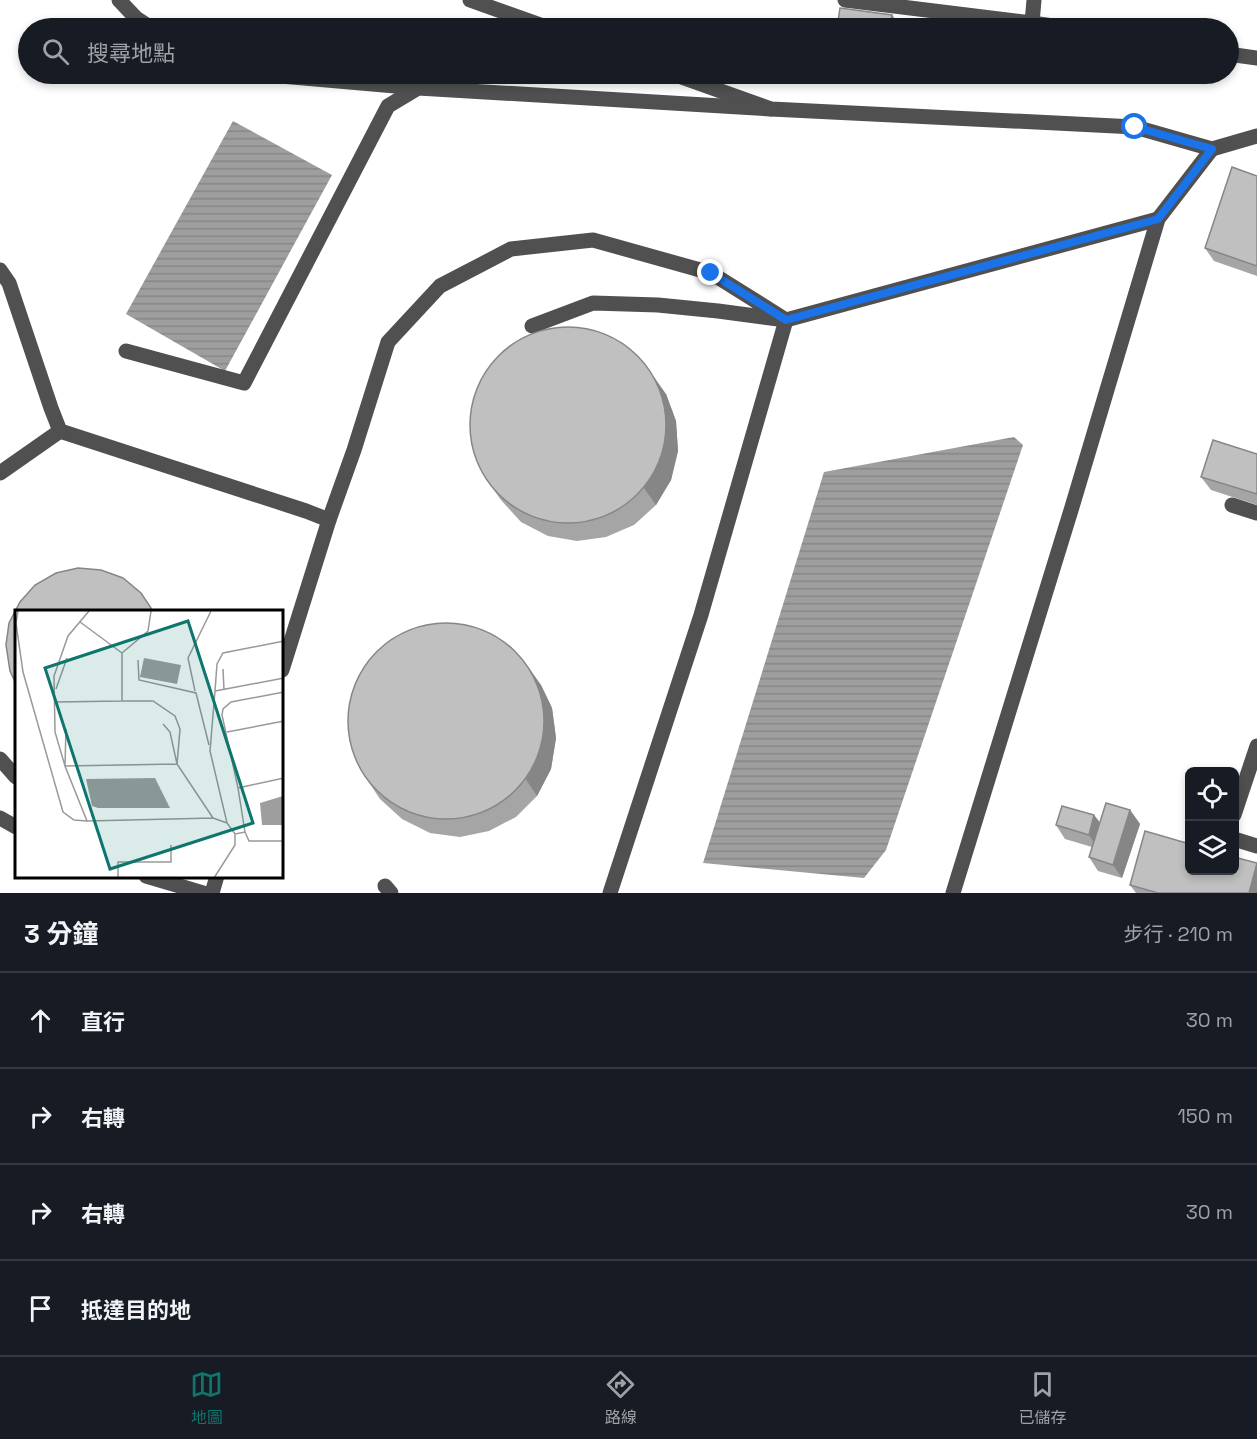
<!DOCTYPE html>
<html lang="zh-TW">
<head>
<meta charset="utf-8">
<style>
  body { margin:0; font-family:"Space Grotesk","Noto Sans TC",sans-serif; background:#20242c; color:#f1f3f6 }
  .controls { position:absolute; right:18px; bottom:18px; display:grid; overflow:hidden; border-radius:9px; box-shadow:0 3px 9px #0003 }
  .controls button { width:54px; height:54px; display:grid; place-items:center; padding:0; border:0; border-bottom:2px solid #363941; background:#171b24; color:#f1f3f6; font:30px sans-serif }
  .stop { position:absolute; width:18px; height:18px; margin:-14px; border:4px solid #1a73e8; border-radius:50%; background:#fff }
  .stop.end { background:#1a73e8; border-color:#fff; box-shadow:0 2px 6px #0008 }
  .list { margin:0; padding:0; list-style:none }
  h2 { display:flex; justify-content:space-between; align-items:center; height:78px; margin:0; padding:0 24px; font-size:26px }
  h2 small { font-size:20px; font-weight:400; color:#9ea1a6 }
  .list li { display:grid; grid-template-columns:39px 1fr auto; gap:18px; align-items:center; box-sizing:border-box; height:96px; padding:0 24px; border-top:2px solid #363941 }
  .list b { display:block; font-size:22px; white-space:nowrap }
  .list em { font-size:20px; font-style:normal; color:#9ea1a6 }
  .icon { flex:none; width:33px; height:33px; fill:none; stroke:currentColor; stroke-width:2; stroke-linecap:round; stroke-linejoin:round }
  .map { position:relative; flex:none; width:1257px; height:893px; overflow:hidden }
  .search { position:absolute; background:#171b24; box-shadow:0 3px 9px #0003; left:18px; right:18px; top:18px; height:66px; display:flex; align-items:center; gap:15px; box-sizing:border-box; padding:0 21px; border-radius:33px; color:#9ea1a6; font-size:22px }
  .sheet { height:462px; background:#171b24 }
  nav { display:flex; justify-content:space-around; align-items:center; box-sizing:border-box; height:84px; border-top:2px solid #363941; background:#171b24; font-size:16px; color:#9ea1a6 }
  nav a { display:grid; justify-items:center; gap:3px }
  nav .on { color:#0f766e }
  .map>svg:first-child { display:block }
  .water { fill:url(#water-rules) }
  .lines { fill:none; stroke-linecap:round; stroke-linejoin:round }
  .minor { stroke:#505050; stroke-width:15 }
  .wall { fill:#a5a5a5 }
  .shaded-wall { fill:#868686 }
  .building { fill:#c0c0c0; stroke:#868686; stroke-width:1.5 }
  .route { stroke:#1a73e8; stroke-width:8 }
  .inset-road { fill:none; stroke:#999; stroke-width:1.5 }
  .view { fill:#0f766e; fill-opacity:0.15; stroke:#0f766e; stroke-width:3 }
  .inset-edge { fill:none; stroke:#000; stroke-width:3 }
</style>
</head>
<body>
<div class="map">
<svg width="1257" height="893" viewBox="0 0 1257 893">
  <defs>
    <pattern id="water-rules" width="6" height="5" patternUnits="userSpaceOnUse" patternTransform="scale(1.5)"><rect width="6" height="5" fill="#9e9e9e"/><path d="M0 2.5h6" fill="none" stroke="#868686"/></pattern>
  </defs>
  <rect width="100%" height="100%" fill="#fff"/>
  <!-- water -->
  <g class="water">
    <polygon points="233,121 332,175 225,371 126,314"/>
    <polygon points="1014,437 1023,445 886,850 864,878 703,863 824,472"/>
  </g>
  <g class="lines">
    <!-- minor -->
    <g class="minor">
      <polyline points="119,0 136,18 151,28"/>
      <polyline points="470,0 549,28"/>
      <polyline points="845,0 1032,23 1034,0"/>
      <polyline points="1032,23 1067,28"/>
      <polyline points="1228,54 1257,58"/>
      <polyline points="258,74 418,88"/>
      <polyline points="673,74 771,109 1135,127 1212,149 1257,136"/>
      <polyline points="0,270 9,283 51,408 60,431 306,511 329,520 354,450 388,342 440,286 511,249 593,240 711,273 786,320 701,615 610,893"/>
      <polyline points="532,326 593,303 658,305 718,311 786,320 1158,219"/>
      <polyline points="126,351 244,383 388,106 418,88 771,109"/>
      <polyline points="0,473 60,431"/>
      <polyline points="1232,505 1257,513"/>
      <polyline points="282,670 329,520"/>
      <polyline points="0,759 16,777"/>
      <polyline points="1234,815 1257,746"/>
      <polyline points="0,818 16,827"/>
      <polyline points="1234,839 1257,846"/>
      <polyline points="146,876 203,893"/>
      <polyline points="385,886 391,893"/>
      <polyline points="212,893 217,876"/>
      <polyline points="953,893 1072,507 1158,219 1212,149"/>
    </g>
  </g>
  <!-- wall -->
  <g class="wall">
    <polygon points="1257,176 1257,276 1214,261 1205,248"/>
    <polygon points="666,394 676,421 678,451 671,480 656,505 634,525 606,537 577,541 548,536 521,522 501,500 489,483"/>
    <polygon points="1257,454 1257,505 1211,490 1201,477"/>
    <polygon points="541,685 552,708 556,738 551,769 537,796 516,817 489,831 460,837 430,833 402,819 380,799 368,781"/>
    <polygon points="1130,810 1140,824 1122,878 1098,871 1089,857 1092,847 1065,839 1056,825 1094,815 1100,823"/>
    <polygon points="1130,885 1257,893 1136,893"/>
  </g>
  <!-- shaded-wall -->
  <g class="shaded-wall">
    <polygon points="892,15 899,24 898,28 890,28"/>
    <polygon points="654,377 666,394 676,421 678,451 671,480 656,505 644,488"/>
    <polygon points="529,668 541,685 552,708 556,738 551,769 537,796 525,778"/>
    <polygon points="1130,810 1140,824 1122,878 1113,865"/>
    <polygon points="1094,815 1104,828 1098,848 1089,835"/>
    <polygon points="1257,864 1257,893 1249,893"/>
  </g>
  <!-- building -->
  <g class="building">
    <polygon points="840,8 892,15 890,28 837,28"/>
    <polygon points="1232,167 1257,176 1257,266 1205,248"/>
    <circle cx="568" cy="425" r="98"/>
    <polygon points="1213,440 1257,454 1257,494 1201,477"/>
    <polygon points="78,568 101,570 123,578 141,593 153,611 16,611 16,684 10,671 6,645 9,623 20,602 35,585 56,573"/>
    <circle cx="446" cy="721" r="98"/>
    <polygon points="1106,803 1130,810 1113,865 1089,857"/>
    <polygon points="1062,806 1094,815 1089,835 1056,825"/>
    <polygon points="1145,831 1190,844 1190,870 1234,870 1234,857 1257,863 1249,893 1158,893 1130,885"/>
  </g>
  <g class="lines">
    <!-- route -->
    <polyline class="route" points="711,273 786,320 1158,219 1212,149 1135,127"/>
  </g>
  <!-- overview -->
  <g transform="translate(15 610)">
    <rect width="268" height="268" fill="#fff"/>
    <path d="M129,48L166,55L162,74L125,67ZM140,168L155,198H83L77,196L71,169ZM268,186V215H247L245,193Z" fill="#9e9e9e"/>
    <path class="inset-road" d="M3,1L1,13L8,62L48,202L59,210L72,211M74,1L53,26L39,66L40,122L50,156L162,154L165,119L160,106L138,91H107V43L133,21L136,1M65,12L107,43M269,31L208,43L202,54L200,81L269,68M123,50L124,70L181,83L194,135M208,59L209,80M41,79L52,48M180,81L173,48L196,1M200,81L195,141L212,213L220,224L230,222L234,231H269M269,82L216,92L208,99L207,105L223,178L269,168M40,92L107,91M148,114L155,122L162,154L198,208M51,119L50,156L72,211L198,208L212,213M212,122L269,111M223,178L230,222M103,268V252H156V235M199,268L220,235V224"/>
    <path class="view" d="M173,11L238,213L95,259L30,58Z"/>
    <rect width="268" height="268" class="inset-edge"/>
  </g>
</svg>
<div class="controls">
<button><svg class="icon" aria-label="locate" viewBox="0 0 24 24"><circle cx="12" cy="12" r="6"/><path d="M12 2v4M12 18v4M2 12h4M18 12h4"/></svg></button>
<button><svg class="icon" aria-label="layers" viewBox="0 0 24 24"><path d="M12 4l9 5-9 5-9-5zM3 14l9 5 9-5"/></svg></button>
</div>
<div class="stop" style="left:1135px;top:127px"></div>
<div class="stop end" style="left:711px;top:273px"></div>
<div class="search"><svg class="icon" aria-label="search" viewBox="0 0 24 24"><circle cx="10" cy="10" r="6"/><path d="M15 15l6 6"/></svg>搜尋地點</div>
</div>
<section class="sheet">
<h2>3 分鐘<small>步行 · 210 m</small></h2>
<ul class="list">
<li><svg class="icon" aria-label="ahead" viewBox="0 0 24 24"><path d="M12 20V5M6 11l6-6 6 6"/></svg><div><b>直行</b></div><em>30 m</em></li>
<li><svg class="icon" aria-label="right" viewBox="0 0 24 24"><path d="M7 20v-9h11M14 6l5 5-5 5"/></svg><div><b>右轉</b></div><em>150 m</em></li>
<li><svg class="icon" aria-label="right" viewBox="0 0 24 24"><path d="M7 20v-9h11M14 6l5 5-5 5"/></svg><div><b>右轉</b></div><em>30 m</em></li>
<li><svg class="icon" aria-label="arrive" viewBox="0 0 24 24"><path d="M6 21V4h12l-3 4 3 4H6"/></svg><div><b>抵達目的地</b></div></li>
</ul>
</section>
<nav>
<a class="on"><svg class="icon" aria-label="map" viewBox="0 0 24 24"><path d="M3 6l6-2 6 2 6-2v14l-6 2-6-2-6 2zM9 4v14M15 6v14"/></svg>地圖</a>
<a><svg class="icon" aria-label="directions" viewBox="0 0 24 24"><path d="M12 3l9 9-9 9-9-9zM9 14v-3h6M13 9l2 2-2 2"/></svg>路線</a>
<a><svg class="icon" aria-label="saved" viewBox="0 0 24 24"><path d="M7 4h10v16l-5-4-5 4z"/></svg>已儲存</a>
</nav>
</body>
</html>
